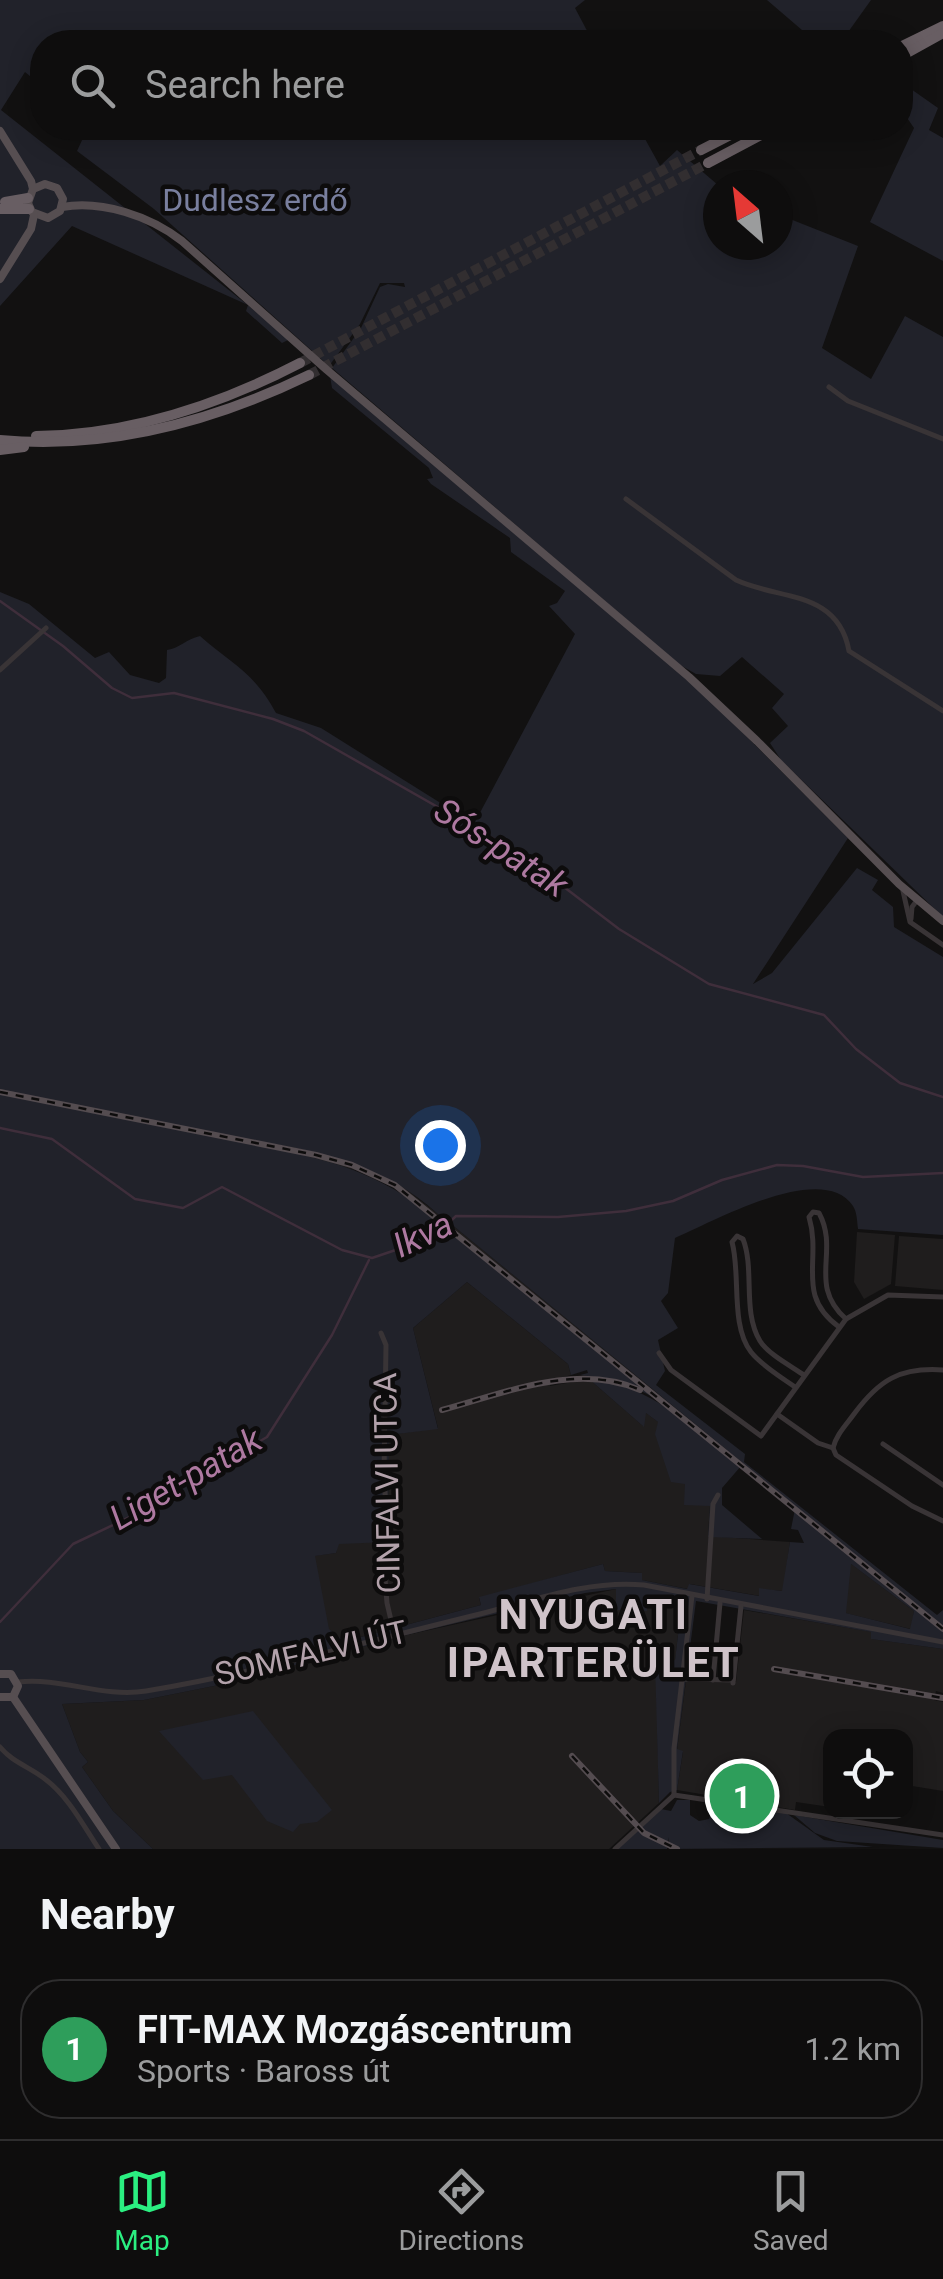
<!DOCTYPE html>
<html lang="en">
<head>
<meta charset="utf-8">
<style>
  body { margin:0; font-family:Roboto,sans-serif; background:#171616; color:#f1f3f6 }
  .controls { position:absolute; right:30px; bottom:30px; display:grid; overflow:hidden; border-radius:20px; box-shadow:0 5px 25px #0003 }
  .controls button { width:90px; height:90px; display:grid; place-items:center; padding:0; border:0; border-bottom:2px solid #2e2d2e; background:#0e0d0d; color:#f1f3f6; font:50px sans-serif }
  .compass { position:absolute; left:703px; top:170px; width:90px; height:90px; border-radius:50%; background:#0e0d0d; box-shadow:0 5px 25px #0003; rotate:332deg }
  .you { position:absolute; left:440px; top:1145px; width:35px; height:35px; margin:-25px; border:8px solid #fff; border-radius:50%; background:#1a73e8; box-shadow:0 0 0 15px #1a73e833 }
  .badge { display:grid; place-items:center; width:65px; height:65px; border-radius:50%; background:#2bef81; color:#fff; font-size:32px; font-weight:700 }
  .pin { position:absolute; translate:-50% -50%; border:5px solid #fff; box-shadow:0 2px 10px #0006 }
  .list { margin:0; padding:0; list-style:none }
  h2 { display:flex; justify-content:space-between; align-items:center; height:130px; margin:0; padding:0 40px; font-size:42px }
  h2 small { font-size:32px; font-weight:400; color:#9b9c9d }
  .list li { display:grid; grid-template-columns:65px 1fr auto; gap:30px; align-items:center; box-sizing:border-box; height:140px; margin:0 20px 20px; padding:0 20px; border:2px solid #2e2d2e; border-radius:40px }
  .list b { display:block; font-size:38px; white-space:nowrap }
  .list p { margin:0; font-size:32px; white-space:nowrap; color:#9b9c9d }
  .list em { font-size:32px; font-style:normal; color:#9b9c9d }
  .icon { flex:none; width:55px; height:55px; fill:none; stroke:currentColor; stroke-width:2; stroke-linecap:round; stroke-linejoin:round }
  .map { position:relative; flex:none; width:943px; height:1849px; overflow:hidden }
  .search { position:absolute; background:#0e0d0d; box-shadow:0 5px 25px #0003; left:30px; right:30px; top:30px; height:110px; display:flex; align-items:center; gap:25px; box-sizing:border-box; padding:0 35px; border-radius:40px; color:#9b9c9d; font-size:38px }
  .sheet { height:290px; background:#0e0d0d }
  nav { display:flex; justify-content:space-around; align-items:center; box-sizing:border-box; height:140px; border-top:2px solid #2e2d2e; background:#0e0d0d; font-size:28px; color:#9b9c9d }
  nav a { display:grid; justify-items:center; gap:5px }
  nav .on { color:#2bef81 }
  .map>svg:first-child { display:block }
  .built { fill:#1f1d1d }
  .green { fill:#21222a; fill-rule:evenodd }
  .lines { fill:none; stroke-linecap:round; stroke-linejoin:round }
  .stream { stroke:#3f2e3b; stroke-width:2.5 }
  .highway-tunnel { stroke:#322e30; stroke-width:10; stroke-dasharray:10 5; stroke-linecap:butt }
  .minor { stroke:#393436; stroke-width:5 }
  .major { stroke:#564e51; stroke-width:8 }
  .highway { stroke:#685e63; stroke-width:10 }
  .rail-casing { stroke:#544c50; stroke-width:6 }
  .rail { stroke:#0d0c0c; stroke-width:2.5; stroke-dasharray:8; stroke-linecap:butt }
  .labels { text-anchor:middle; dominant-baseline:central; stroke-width:9; stroke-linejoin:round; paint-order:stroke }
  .park-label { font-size:32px; fill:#797f9e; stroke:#0d0c0c }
  .street-label { font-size:32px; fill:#b3a2ab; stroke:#0d0c0c }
  .water-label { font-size:35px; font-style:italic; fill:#ae79a1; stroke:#0d0c0c }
  .district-label { font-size:42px; font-weight:bold; letter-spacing:2.5px; fill:#cfc3c9; stroke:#0d0c0c }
</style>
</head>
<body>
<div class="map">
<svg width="943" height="1849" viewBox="0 0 943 1849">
  <rect width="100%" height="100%" fill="#121111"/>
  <!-- built -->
  <g class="built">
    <polygon points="274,1144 332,1156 366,1167 403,1187 447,1221 444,1225 405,1194 363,1172 273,1149"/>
    <polygon points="451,1224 943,1627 943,1631 448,1228"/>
    <polygon points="857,1232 895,1235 891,1284 864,1299 854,1282"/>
    <polygon points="899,1236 943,1239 943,1290 895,1286"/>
    <polygon points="467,1282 568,1364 571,1375 549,1381 550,1386 589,1379 643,1426 645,1412 658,1422 686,1483 710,1506 708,1536 790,1542 783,1591 759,1589 760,1596 690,1584 688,1589 642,1580 641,1573 605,1571 603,1564 479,1598 481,1605 357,1638 351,1635 348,1640 323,1647 305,1557 336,1553 338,1544 388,1515 389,1435 438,1428 413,1328"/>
    <polygon points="850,1563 914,1611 911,1629 845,1613"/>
    <polygon points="616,1589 617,1610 646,1597 682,1601 675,1661 656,1662 659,1803 609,1849 153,1849 113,1811 82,1767 88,1762 80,1752 62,1704 144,1700 229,1683 402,1636"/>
    <polygon points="744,1610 872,1632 872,1639 943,1649 943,1693 936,1691 934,1700 943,1702 943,1791 906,1785 906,1736 830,1736 830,1807 796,1802 795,1810 677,1790 683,1752 677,1750 686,1681 736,1682"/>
  </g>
  <!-- green -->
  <g class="green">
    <path d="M0,0H585L575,8L593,42H42V86L25,72L1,110L249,306L698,688L848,838L753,984L772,973L857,868L878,880L872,890L893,907L894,927L943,957V1235L858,1229C857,1221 857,1212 853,1206C822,1160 713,1222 675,1238L668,1293L661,1301L678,1328L658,1340L665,1371L656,1385L745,1454L744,1462L937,1615L943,1610V1627L451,1224L448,1229L663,1402L619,1380L580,1375L588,1373L587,1370L571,1375L568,1364L467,1282L413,1328L438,1429L389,1435L388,1542L339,1544L336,1553L315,1556L329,1629L344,1641L350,1635L357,1638L481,1605L479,1597L603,1564L605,1571L642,1573V1580L687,1589L689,1584L759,1596V1588L782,1591L790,1542L804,1543L798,1530L791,1529L795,1509L943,1631V1649L871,1639V1632L696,1601L677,1749L683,1751L677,1790L670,1792L659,1803L655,1662L675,1660L682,1602L647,1597V1611L616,1610V1589L585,1593L402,1636L229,1683L144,1700L62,1704L80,1752L88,1762L82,1767L113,1811L153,1849H0V592L29,604L95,658L109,652L130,675L159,683L166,678L167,650C180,648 186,639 200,636C233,665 254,672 276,713L321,728L474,824L575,634L549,606L557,603L565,591L511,552L510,538L431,484L427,479L433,478L429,468L332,388L330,376L288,340L282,343L246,311L248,305L72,226L0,306ZM275,1144C340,1156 399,1174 446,1222L443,1224C390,1179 342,1162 274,1149ZM851,1564L914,1611L910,1629L846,1613Z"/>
    <polygon points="767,0 871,0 841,42 816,42"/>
    <polygon points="901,82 938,108 929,130 943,138 943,261 870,222 914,128 901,109"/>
    <polygon points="79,128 639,128 660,166 677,150 718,185 718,245 778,245 778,219 784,224 790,219 858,246 822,348 871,379 905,316 943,337 943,917 781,760 770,743 788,726 772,708 784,694 742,657 720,676 696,674 680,665 332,368 361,328 380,287 388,284 405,287 404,283 380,283 360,324 329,366 154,209 77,151 83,138"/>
    <path d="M589,1379C650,1384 696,1429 741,1466L722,1488V1505L762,1539L708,1537L710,1506L684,1505L685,1484L671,1482L655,1434L658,1422L646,1413L644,1427Z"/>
    <polygon points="253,1711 332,1810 317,1822 300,1824 293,1832 267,1821 232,1775 203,1780 159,1731"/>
    <polygon points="677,1800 690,1800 690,1815 699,1821 709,1819 715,1803 731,1804 730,1808 718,1809 752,1815 752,1812 737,1810 736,1805 786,1813 824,1840 873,1847 669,1849 669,1837 667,1849 618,1849 661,1809 671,1811"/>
    <polygon points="794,1815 943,1840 943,1848 837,1841 815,1833"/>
  </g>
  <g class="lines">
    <!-- stream -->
    <g class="stream">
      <polyline points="0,601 63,646 112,688 132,698 174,693 273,719 304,731 522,855 619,929 709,984 824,1015 856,1049 900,1083 943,1097"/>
      <polyline points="0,1128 52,1139 135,1199 183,1208 222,1187 342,1250 372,1258 434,1237 456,1216 558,1217 626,1211 673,1201 722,1180 777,1165 803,1166 863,1177 943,1173"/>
      <polyline points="0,1622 73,1544 132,1516 267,1437 332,1335 369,1260"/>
    </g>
    <!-- highway-tunnel -->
    <g class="highway-tunnel">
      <polyline points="300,363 701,150"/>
      <polyline points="309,375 708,163"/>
    </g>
    <!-- minor -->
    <g class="minor">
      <polyline points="829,387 848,401 943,439"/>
      <path d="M626,499L736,580C779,600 838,590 849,651L943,711"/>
      <polyline points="0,670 46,628"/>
      <polyline points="903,891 910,922 943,945"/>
      <polyline points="911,919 912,907 918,899"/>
      <path d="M839,1327C795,1295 822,1261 809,1217L813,1212L819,1213C840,1252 807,1284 846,1319"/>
      <polyline points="381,1333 386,1345 384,1474 388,1550 384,1567 387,1603 394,1633"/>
      <polyline points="659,1353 671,1370 761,1436 846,1319 888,1295 943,1297"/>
      <path d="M795,1387C781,1377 762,1366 751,1352C730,1325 741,1274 732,1242L737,1236L743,1239C755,1270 742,1311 760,1341C768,1354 791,1366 804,1375"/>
      <polyline points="777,1414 818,1443 833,1448 836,1455 912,1506 943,1521"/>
      <polyline points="883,1444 943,1485"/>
      <path d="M833,1448C836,1435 846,1425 854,1414C879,1380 900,1367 943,1370"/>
      <polyline points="707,1599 713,1504 718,1495"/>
      <polyline points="684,1679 733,1680"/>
      <polyline points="713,1680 720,1603"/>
      <path d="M18,1682C62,1677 102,1698 146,1691C259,1672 369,1641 480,1614C535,1600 587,1580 644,1585L943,1642"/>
      <polyline points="733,1683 741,1606"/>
      <path d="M0,1747C12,1762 30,1767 45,1779C68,1796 83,1825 99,1849"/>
      <polyline points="674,1795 943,1835"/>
      <polyline points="674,1795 674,1748 692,1596"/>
      <polyline points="615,1849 674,1795"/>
    </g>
    <!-- major -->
    <g class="major">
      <polyline points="0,131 31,181 33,189 28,203 32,212 48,218 60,211 63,199 57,188 45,184 33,189"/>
      <path d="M62,207C102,200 150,216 182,241L327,370L689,677L757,741L899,884L943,921"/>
      <polyline points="0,279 31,229 34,215"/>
      <polyline points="0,1674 11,1674 18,1686 13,1697 0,1697"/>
      <polyline points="13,1697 116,1849"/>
    </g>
    <!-- highway -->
    <g class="highway">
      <polyline points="900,47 943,26"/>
      <polyline points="900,57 943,33"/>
      <polyline points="701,150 744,128"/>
      <polyline points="708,163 774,128"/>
      <polyline points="5,202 28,198"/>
      <polyline points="0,209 29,209"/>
      <path d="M36,436C130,435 217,406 300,363"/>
      <path d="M0,440C109,450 212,422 309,375"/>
      <polyline points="0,450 24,447"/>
    </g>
    <!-- rail casing -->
    <g class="rail-casing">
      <g id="rail">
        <polyline points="0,1092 316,1155 352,1165 395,1185 943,1629"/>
        <path d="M442,1410C505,1393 577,1362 640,1390"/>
        <polyline points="774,1669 943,1698"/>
        <polyline points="572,1756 644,1833 677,1849"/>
      </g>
    </g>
    <!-- rail -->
    <use href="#rail" class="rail"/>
  </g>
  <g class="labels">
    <!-- park labels -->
    <g class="park-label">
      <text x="255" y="200">Dudlesz erdő</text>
    </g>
    <!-- street labels -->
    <g class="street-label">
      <text transform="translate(387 1483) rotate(-91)">CINFALVI UTCA</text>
      <text transform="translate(311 1653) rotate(-13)">SOMFALVI ÚT</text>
    </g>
    <!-- water labels -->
    <g class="water-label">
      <text transform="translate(501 848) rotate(33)">Sós-patak</text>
      <text transform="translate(423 1235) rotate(-25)">Ikva</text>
      <text transform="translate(186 1479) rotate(-30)">Liget-patak</text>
    </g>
    <!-- district labels -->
    <g class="district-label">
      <text x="594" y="1614">NYUGATI<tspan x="594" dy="48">IPARTERÜLET</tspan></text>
    </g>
  </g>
</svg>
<div class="controls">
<button><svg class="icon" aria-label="locate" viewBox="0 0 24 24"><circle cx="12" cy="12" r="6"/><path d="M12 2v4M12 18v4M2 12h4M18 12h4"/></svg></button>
</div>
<svg class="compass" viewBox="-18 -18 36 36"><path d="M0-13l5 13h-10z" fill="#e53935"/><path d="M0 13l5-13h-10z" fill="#9b9c9d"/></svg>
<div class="you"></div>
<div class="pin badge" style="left:742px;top:1796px;background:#2e9e5b">1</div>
<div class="search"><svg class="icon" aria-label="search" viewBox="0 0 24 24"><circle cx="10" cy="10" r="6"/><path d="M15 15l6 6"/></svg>Search here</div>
</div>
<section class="sheet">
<h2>Nearby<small></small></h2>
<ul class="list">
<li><span class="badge" style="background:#2e9e5b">1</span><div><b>FIT-MAX Mozgáscentrum</b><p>Sports · Baross út</p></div><em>1.2 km</em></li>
</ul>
</section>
<nav>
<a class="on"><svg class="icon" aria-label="map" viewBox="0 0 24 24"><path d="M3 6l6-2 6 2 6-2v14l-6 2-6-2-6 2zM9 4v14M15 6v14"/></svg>Map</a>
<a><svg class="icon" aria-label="directions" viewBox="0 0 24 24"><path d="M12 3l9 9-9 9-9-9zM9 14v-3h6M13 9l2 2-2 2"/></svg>Directions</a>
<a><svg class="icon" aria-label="saved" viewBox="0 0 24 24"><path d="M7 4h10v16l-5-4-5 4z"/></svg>Saved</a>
</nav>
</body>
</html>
